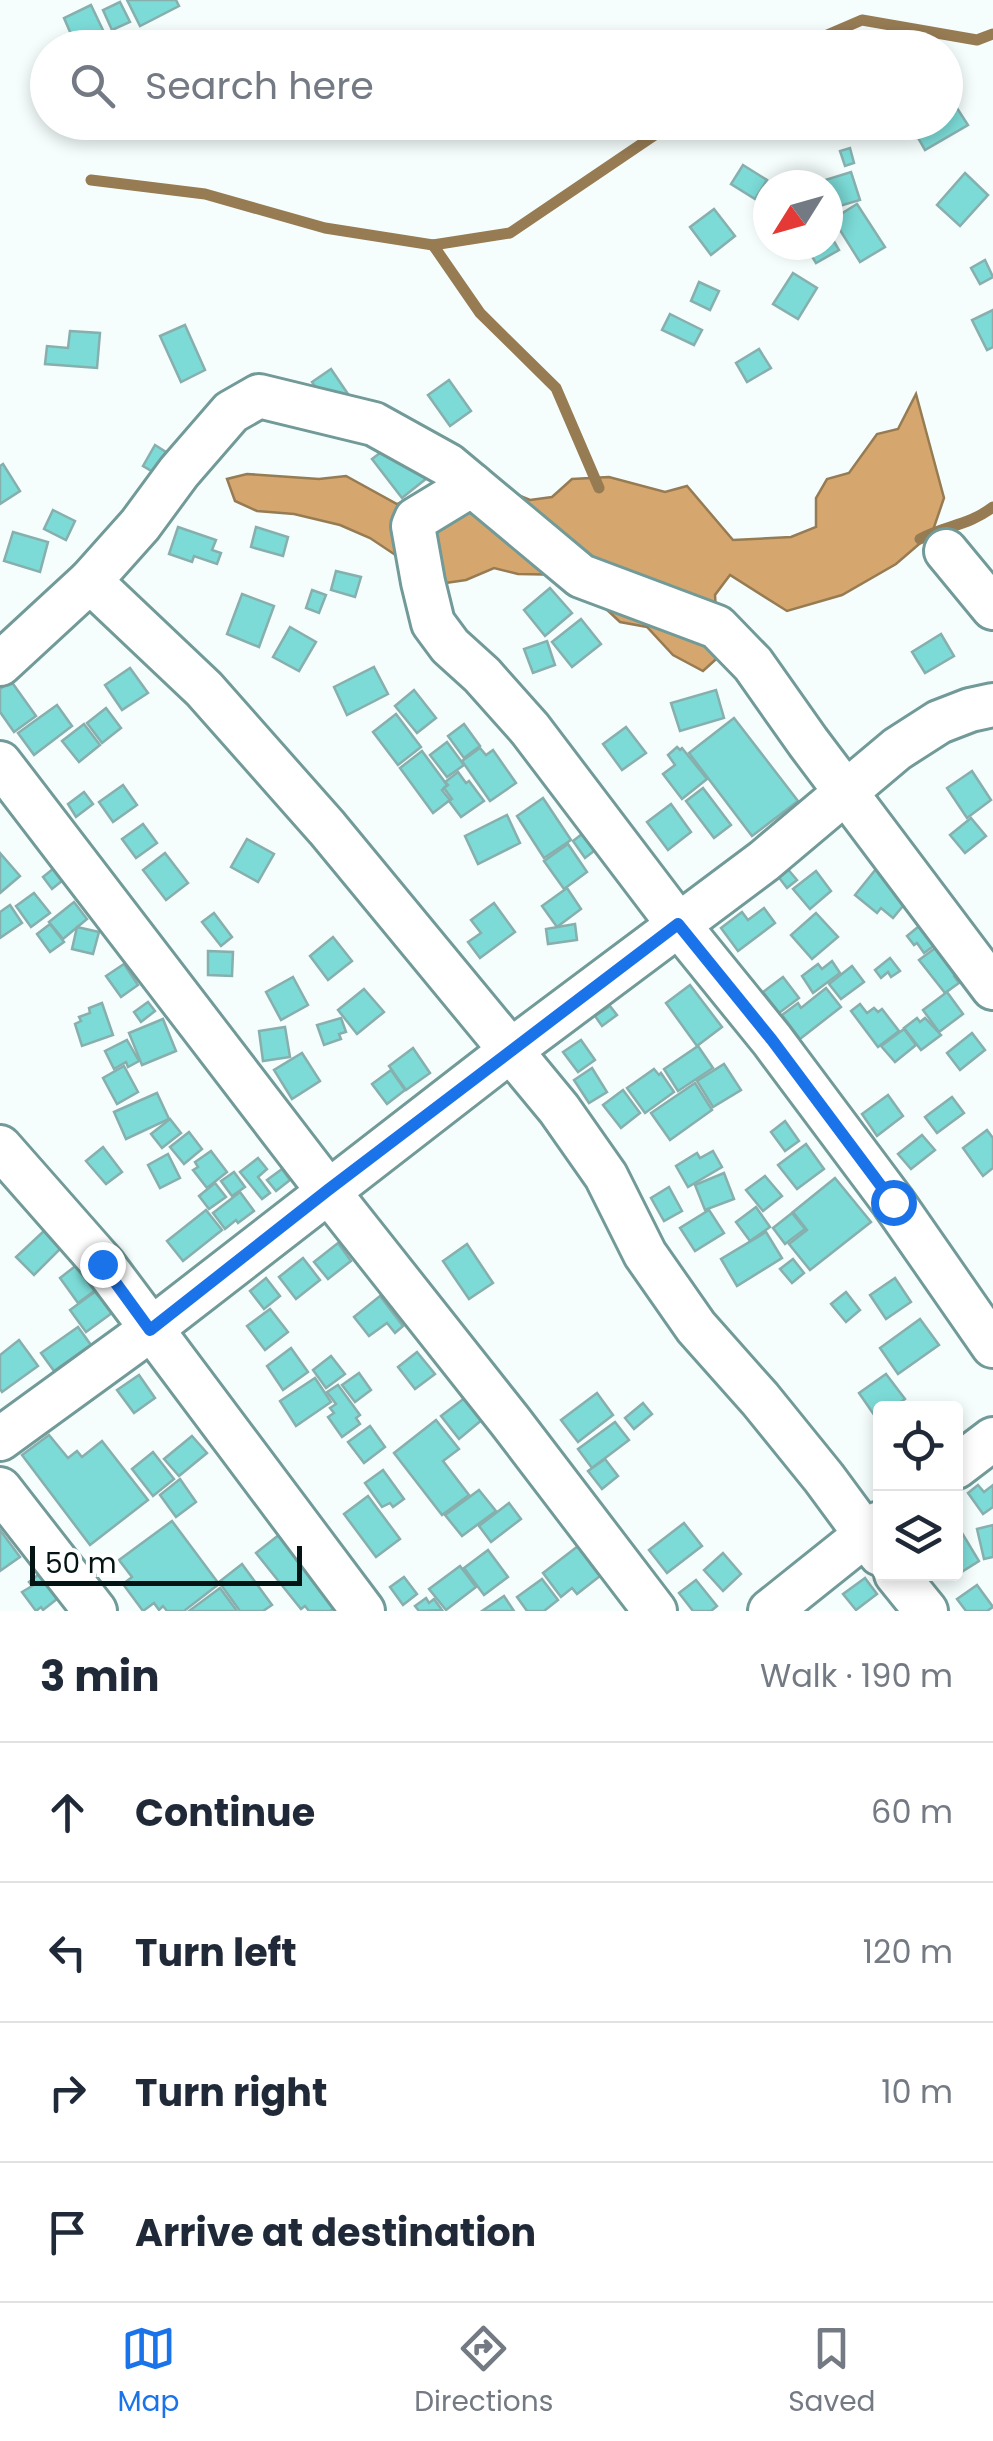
<!DOCTYPE html>
<html lang="en">
<head>
<meta charset="utf-8">
<style>
  body { margin:0; font-family:Poppins,sans-serif; background:#f6f6f7; color:#1f2937 }
  .controls { position:absolute; right:30px; bottom:30px; display:grid; overflow:hidden; border-radius:10px; box-shadow:0 5px 15px #0003 }
  .controls button { width:90px; height:90px; display:grid; place-items:center; padding:0; border:0; border-bottom:2px solid #e0e1e3; background:#fff; color:#1f2937; font:50px sans-serif }
  .compass { position:absolute; left:753px; top:170px; width:90px; height:90px; border-radius:50%; background:#fff; box-shadow:0 5px 15px #0003; rotate:233deg }
  .scale { position:absolute; left:30px; bottom:25px; width:272px; box-sizing:border-box; padding-left:10px; border:5px solid #041313; border-top:0; font-size:28px; line-height:35px; white-space:nowrap; color:#041313; -webkit-text-stroke:8px #fff; paint-order:stroke }
  .stop { position:absolute; width:30px; height:30px; margin:-22px; border:8px solid #1a73e8; border-radius:50%; background:#fff }
  .stop.end { background:#1a73e8; border-color:#fff; box-shadow:0 2px 10px #0008 }
  .list { margin:0; padding:0; list-style:none }
  h2 { display:flex; justify-content:space-between; align-items:center; height:130px; margin:0; padding:0 40px; font-size:42px }
  h2 small { font-size:32px; font-weight:400; color:#747a83 }
  .list li { display:grid; grid-template-columns:65px 1fr auto; gap:30px; align-items:center; box-sizing:border-box; height:140px; padding:0 40px; border-top:2px solid #e0e1e3 }
  .list b { display:block; font-size:38px; white-space:nowrap }
  .list em { font-size:32px; font-style:normal; color:#747a83 }
  .icon { flex:none; width:55px; height:55px; fill:none; stroke:currentColor; stroke-width:2; stroke-linecap:round; stroke-linejoin:round }
  .map { position:relative; flex:none; width:993px; height:1611px; overflow:hidden }
  .search { position:absolute; background:#fff; box-shadow:0 5px 15px #0003; left:30px; right:30px; top:30px; height:110px; display:flex; align-items:center; gap:25px; box-sizing:border-box; padding:0 35px; border-radius:55px; color:#747a83; font-size:38px }
  .sheet { height:690px; background:#fff }
  nav { display:flex; justify-content:space-around; align-items:center; box-sizing:border-box; height:140px; border-top:2px solid #e0e1e3; background:#fff; font-size:28px; color:#747a83 }
  nav a { display:grid; justify-items:center; gap:5px }
  nav .on { color:#1a73e8 }
  .map>svg:first-child { display:block }
  .water { fill:#d5a76f; stroke:#967b53; stroke-width:2.5 }
  .lines { fill:none; stroke-linecap:round; stroke-linejoin:round }
  .stream { stroke:#967b53; stroke-width:11 }
  .building { fill:#7cdbd7; stroke:#86afad; stroke-width:2.5 }
  .minor-casing { stroke:#719a98; stroke-width:48 }
  .minor { stroke:#fff; stroke-width:42 }
  .route { stroke:#1a73e8; stroke-width:12 }
</style>
</head>
<body>
<div class="map">
<svg width="993" height="1611" viewBox="0 0 993 1611">
  <rect width="100%" height="100%" fill="#f5fefd"/>
  <!-- water -->
  <polygon class="water" points="916,394 944,498 932,533 896,564 842,595 787,611 730,575 715,595 717,627 725,651 703,671 673,655 647,627 620,622 570,575 518,574 494,568 466,580 439,584 370,538 340,525 294,514 257,511 235,501 227,479 247,474 319,479 346,476 397,504 430,488 443,470 494,485 530,500 552,497 572,479 609,477 665,492 687,486 733,540 791,537 816,527 816,498 827,479 849,473 877,434 898,429"/>
  <g class="lines">
    <!-- stream -->
    <g class="stream">
      <polyline points="797,48 862,20 977,40 993,34"/>
      <polyline points="91,180 205,194 325,228 433,245 510,233 674,122"/>
      <polyline points="433,245 480,313 556,388 599,488"/>
      <path d="M920,539C946,525 968,526 993,507"/>
    </g>
  </g>
  <!-- building -->
  <g class="building">
    <polygon points="127,0 176,0 179,6 140,26"/>
    <polygon points="120,2 130,22 112,30 103,10"/>
    <polygon points="91,5 111,47 77,48 64,18"/>
    <polygon points="955,105 968,125 925,150 913,129 925,122 946,122 946,111"/>
    <polygon points="802,122 807,131 796,138 787,123"/>
    <polygon points="850,148 854,163 845,166 840,151"/>
    <polygon points="743,165 767,180 755,199 731,184"/>
    <polygon points="851,172 860,200 833,208 825,180"/>
    <polygon points="965,173 988,195 960,226 937,205"/>
    <polygon points="857,204 885,247 860,262 833,219"/>
    <polygon points="714,209 735,236 711,255 690,227"/>
    <polygon points="828,231 839,250 816,263 805,245 828,245"/>
    <polygon points="985,260 993,277 980,284 971,268"/>
    <polygon points="793,273 817,288 798,319 773,304"/>
    <polygon points="699,282 719,291 710,310 691,301"/>
    <polygon points="993,310 993,347 987,350 972,320"/>
    <polygon points="670,314 702,330 694,345 662,330"/>
    <polygon points="185,325 205,370 181,382 160,336"/>
    <polygon points="70,331 100,333 97,368 45,364 47,346 68,348"/>
    <polygon points="759,349 771,368 747,382 736,363"/>
    <polygon points="331,369 352,400 333,412 312,382"/>
    <polygon points="449,380 471,411 450,426 428,395"/>
    <polygon points="397,440 427,478 402,498 372,459"/>
    <polygon points="155,445 177,459 165,479 143,466"/>
    <polygon points="3,464 20,491 0,504 0,466"/>
    <polygon points="53,510 75,521 66,540 44,529"/>
    <polygon points="178,527 216,540 212,550 221,553 217,564 194,556 192,562 169,554"/>
    <polygon points="256,527 288,537 283,556 251,547"/>
    <polygon points="13,532 48,542 40,572 4,561"/>
    <polygon points="336,571 361,577 355,597 331,590"/>
    <polygon points="550,588 572,613 545,636 524,610"/>
    <polygon points="312,590 326,595 319,613 306,608"/>
    <polygon points="242,594 274,606 259,647 227,634"/>
    <polygon points="581,619 601,644 572,667 552,642"/>
    <polygon points="290,627 316,642 299,671 273,657"/>
    <polygon points="941,634 954,656 925,673 912,652"/>
    <polygon points="547,641 555,665 533,673 524,649"/>
    <polygon points="374,667 388,694 347,715 334,687"/>
    <polygon points="130,668 148,693 122,710 105,685"/>
    <polygon points="11,681 36,716 14,732 0,712 0,689"/>
    <polygon points="414,690 436,718 417,733 395,706"/>
    <polygon points="716,690 724,718 680,731 671,703"/>
    <polygon points="57,705 72,726 34,755 18,733"/>
    <polygon points="106,708 121,728 102,743 87,723"/>
    <polygon points="396,714 421,747 398,765 373,732"/>
    <polygon points="734,718 798,801 752,836 689,753"/>
    <polygon points="84,724 100,745 79,762 62,741"/>
    <polygon points="464,724 480,746 464,758 448,736"/>
    <polygon points="626,727 646,753 622,770 603,744"/>
    <polygon points="447,742 464,765 447,777 430,755"/>
    <polygon points="677,747 680,750 682,748 707,779 682,799 663,774 675,765 668,755"/>
    <polygon points="480,748 486,755 493,750 516,783 490,801 462,761"/>
    <polygon points="422,751 447,785 442,790 450,800 433,813 400,768"/>
    <polygon points="972,771 991,800 967,818 947,788"/>
    <polygon points="458,772 466,783 469,781 484,801 461,817 449,801 452,799 444,788 448,785 445,782"/>
    <polygon points="123,785 137,805 113,822 99,802"/>
    <polygon points="703,788 731,825 714,838 686,801"/>
    <polygon points="84,792 93,804 76,817 68,804"/>
    <polygon points="543,798 571,840 544,858 517,816"/>
    <polygon points="671,804 691,832 668,850 647,822"/>
    <polygon points="507,815 520,843 478,864 465,836"/>
    <polygon points="971,818 986,836 965,853 950,835"/>
    <polygon points="143,824 157,843 136,858 122,839"/>
    <polygon points="591,827 603,844 585,858 573,841"/>
    <polygon points="247,839 274,854 258,882 231,867"/>
    <polygon points="568,844 587,872 564,889 544,861"/>
    <polygon points="0,853 20,876 0,893"/>
    <polygon points="165,853 188,883 166,900 143,870"/>
    <polygon points="59,864 68,876 52,889 43,877"/>
    <polygon points="786,867 797,880 787,888 777,875"/>
    <polygon points="876,869 901,889 907,901 893,918 881,908 877,913 855,895"/>
    <polygon points="816,871 831,891 810,909 793,889"/>
    <polygon points="567,888 581,909 557,927 542,906"/>
    <polygon points="34,893 50,913 31,927 16,906"/>
    <polygon points="74,902 87,919 63,939 49,922"/>
    <polygon points="494,903 515,932 480,958 468,942 481,933 471,920"/>
    <polygon points="10,905 22,923 0,938 0,912"/>
    <polygon points="764,908 775,923 738,951 721,928 742,912 748,920"/>
    <polygon points="214,913 232,937 221,946 202,922"/>
    <polygon points="816,913 838,937 812,959 791,935"/>
    <polygon points="924,922 939,942 924,953 917,943 914,945 907,936"/>
    <polygon points="50,924 64,942 50,952 37,934"/>
    <polygon points="575,924 577,940 548,944 546,929"/>
    <polygon points="77,927 99,932 93,954 72,949"/>
    <polygon points="333,937 352,961 328,980 310,956"/>
    <polygon points="938,946 958,972 954,976 959,983 945,993 919,960"/>
    <polygon points="208,951 233,952 232,976 208,975"/>
    <polygon points="890,958 900,971 891,977 888,972 881,978 875,970"/>
    <polygon points="832,961 840,973 813,993 802,976 818,964 822,969"/>
    <polygon points="124,964 138,985 121,997 106,976"/>
    <polygon points="852,966 864,982 841,999 829,984"/>
    <polygon points="293,977 308,1005 281,1020 266,992"/>
    <polygon points="783,977 799,998 779,1013 763,992"/>
    <polygon points="690,985 722,1027 697,1046 666,1003"/>
    <polygon points="826,988 841,1007 800,1039 782,1015 798,1003 801,1008"/>
    <polygon points="364,989 384,1012 357,1034 338,1010"/>
    <polygon points="947,992 963,1014 939,1032 923,1010"/>
    <polygon points="148,1002 155,1011 141,1022 134,1012"/>
    <polygon points="102,1003 113,1035 82,1046 75,1024 81,1021 79,1017 90,1013 89,1008"/>
    <polygon points="860,1004 867,1013 874,1008 878,1012 882,1009 899,1031 878,1047 851,1011"/>
    <polygon points="610,1006 617,1015 602,1026 595,1016"/>
    <polygon points="341,1018 346,1032 339,1034 341,1039 324,1045 317,1025"/>
    <polygon points="917,1018 920,1022 925,1018 941,1035 921,1050 904,1028"/>
    <polygon points="163,1019 176,1051 142,1065 129,1033"/>
    <polygon points="285,1027 290,1057 263,1061 259,1031"/>
    <polygon points="904,1029 916,1045 895,1062 881,1046"/>
    <polygon points="972,1033 985,1050 960,1070 947,1053"/>
    <polygon points="127,1040 139,1061 128,1067 126,1062 114,1069 105,1051"/>
    <polygon points="581,1040 595,1060 578,1072 563,1052"/>
    <polygon points="698,1046 713,1068 678,1091 664,1069"/>
    <polygon points="413,1048 430,1073 406,1090 389,1066"/>
    <polygon points="302,1053 320,1081 292,1099 274,1070"/>
    <polygon points="724,1064 741,1090 713,1107 697,1081"/>
    <polygon points="124,1066 138,1092 117,1104 103,1078"/>
    <polygon points="592,1068 607,1092 589,1103 574,1080"/>
    <polygon points="654,1069 659,1075 661,1073 674,1092 645,1113 627,1088"/>
    <polygon points="391,1070 405,1090 387,1104 372,1084"/>
    <polygon points="695,1083 712,1110 670,1140 651,1113"/>
    <polygon points="623,1090 640,1113 621,1128 603,1105"/>
    <polygon points="157,1093 169,1119 126,1139 114,1112"/>
    <polygon points="888,1095 903,1116 877,1136 862,1114"/>
    <polygon points="952,1097 964,1113 937,1133 925,1117"/>
    <polygon points="170,1119 181,1133 162,1148 151,1134"/>
    <polygon points="785,1121 799,1141 785,1151 771,1132"/>
    <polygon points="987,1130 993,1138 993,1168 983,1176 963,1148"/>
    <polygon points="189,1132 202,1149 184,1164 170,1147"/>
    <polygon points="922,1135 935,1150 911,1169 898,1154"/>
    <polygon points="806,1144 824,1169 797,1189 778,1165"/>
    <polygon points="103,1147 122,1172 106,1184 86,1161"/>
    <polygon points="211,1151 227,1172 207,1188 193,1170 198,1167 195,1162"/>
    <polygon points="713,1151 722,1167 688,1187 676,1166 697,1153 700,1158"/>
    <polygon points="168,1154 180,1178 160,1188 148,1165"/>
    <polygon points="258,1158 267,1169 258,1177 270,1193 262,1199 240,1172"/>
    <polygon points="282,1169 290,1180 276,1191 267,1180"/>
    <polygon points="234,1172 245,1187 232,1196 221,1181"/>
    <polygon points="724,1173 734,1199 705,1210 695,1185"/>
    <polygon points="765,1176 782,1196 763,1211 746,1190"/>
    <polygon points="835,1178 871,1222 810,1270 789,1244 807,1230 793,1212"/>
    <polygon points="215,1183 226,1197 209,1209 199,1196"/>
    <polygon points="669,1187 682,1211 664,1221 651,1198"/>
    <polygon points="240,1192 254,1211 238,1223 236,1220 225,1229 213,1213"/>
    <polygon points="756,1207 770,1227 750,1241 736,1222"/>
    <polygon points="206,1210 222,1230 183,1261 167,1241"/>
    <polygon points="709,1210 724,1233 695,1251 680,1228"/>
    <polygon points="792,1213 805,1229 785,1244 773,1228"/>
    <polygon points="45,1230 62,1247 34,1275 16,1257"/>
    <polygon points="766,1232 782,1258 737,1286 721,1259"/>
    <polygon points="338,1243 351,1261 328,1279 314,1262"/>
    <polygon points="467,1244 493,1283 469,1299 443,1261"/>
    <polygon points="303,1258 320,1280 296,1299 279,1277"/>
    <polygon points="793,1259 804,1273 792,1283 780,1269"/>
    <polygon points="78,1264 97,1289 78,1303 60,1278"/>
    <polygon points="266,1278 280,1296 264,1309 250,1291"/>
    <polygon points="895,1278 911,1302 886,1319 870,1295"/>
    <polygon points="100,1288 116,1310 86,1332 70,1310"/>
    <polygon points="846,1292 860,1310 846,1322 831,1304"/>
    <polygon points="380,1296 403,1326 395,1333 387,1323 369,1336 354,1317"/>
    <polygon points="270,1309 288,1332 265,1350 247,1326"/>
    <polygon points="920,1319 939,1345 898,1374 880,1348"/>
    <polygon points="78,1327 91,1345 54,1371 41,1353"/>
    <polygon points="19,1340 38,1366 2,1392 0,1389 0,1355"/>
    <polygon points="291,1348 308,1372 283,1390 267,1366"/>
    <polygon points="417,1352 435,1374 415,1389 398,1367"/>
    <polygon points="331,1356 345,1374 326,1388 313,1370"/>
    <polygon points="359,1373 371,1390 355,1402 342,1385"/>
    <polygon points="886,1374 905,1399 892,1408 880,1408 880,1416 877,1419 859,1393"/>
    <polygon points="139,1375 155,1398 134,1413 117,1390"/>
    <polygon points="315,1378 331,1402 296,1426 280,1401"/>
    <polygon points="338,1385 360,1415 356,1418 360,1424 342,1437 328,1417 334,1413 330,1408 336,1404 327,1392"/>
    <polygon points="597,1393 613,1415 578,1442 561,1420"/>
    <polygon points="466,1397 483,1419 459,1439 441,1416"/>
    <polygon points="643,1403 652,1414 634,1429 625,1418"/>
    <polygon points="436,1420 459,1449 443,1461 469,1495 442,1515 394,1453"/>
    <polygon points="615,1422 629,1440 592,1468 578,1449"/>
    <polygon points="370,1426 385,1447 364,1463 348,1442"/>
    <polygon points="49,1435 68,1458 77,1451 82,1457 102,1441 148,1500 90,1545 22,1455"/>
    <polygon points="192,1436 207,1453 179,1476 164,1459"/>
    <polygon points="153,1452 174,1479 153,1496 132,1469"/>
    <polygon points="605,1459 618,1476 602,1489 588,1471"/>
    <polygon points="383,1470 404,1499 393,1507 390,1503 382,1507 365,1483"/>
    <polygon points="180,1479 196,1502 176,1517 160,1495"/>
    <polygon points="978,1485 984,1492 993,1485 993,1507 983,1514 968,1493"/>
    <polygon points="479,1490 496,1511 462,1536 445,1515"/>
    <polygon points="368,1496 400,1539 376,1557 344,1514"/>
    <polygon points="509,1503 521,1519 491,1542 479,1526"/>
    <polygon points="172,1521 219,1584 184,1611 167,1611 163,1606 159,1610 154,1603 143,1611 123,1584 132,1577 119,1560"/>
    <polygon points="684,1523 702,1546 667,1573 649,1550"/>
    <polygon points="956,1523 979,1561 952,1578 950,1574 956,1574"/>
    <polygon points="993,1525 993,1557 984,1559 977,1529"/>
    <polygon points="0,1530 20,1557 0,1571"/>
    <polygon points="280,1534 337,1606 330,1611 309,1611 305,1606 301,1609 256,1553"/>
    <polygon points="578,1546 600,1576 577,1594 572,1588 561,1597 543,1573"/>
    <polygon points="488,1550 508,1577 484,1595 464,1568"/>
    <polygon points="723,1553 741,1574 723,1591 704,1570"/>
    <polygon points="242,1564 272,1605 263,1611 240,1611 219,1582"/>
    <polygon points="460,1566 476,1587 446,1610 429,1589"/>
    <polygon points="39,1574 57,1599 43,1610 41,1607 36,1611 22,1592 32,1586 29,1582"/>
    <polygon points="404,1577 417,1594 403,1605 390,1587"/>
    <polygon points="865,1578 877,1594 856,1610 843,1594"/>
    <polygon points="542,1579 558,1600 544,1611 527,1611 517,1597"/>
    <polygon points="696,1580 717,1606 711,1611 693,1611 679,1593"/>
    <polygon points="977,1585 993,1607 987,1611 966,1611 957,1599"/>
    <polygon points="220,1588 237,1611 189,1611"/>
    <polygon points="504,1596 514,1611 482,1611"/>
    <polygon points="426,1598 429,1603 434,1599 442,1610 419,1611 415,1606"/>
  </g>
  <g class="lines">
    <!-- minor casing -->
    <g class="minor-casing">
      <g id="minor">
        <polyline points="472,485 416,519 413,526 423,582 433,623 450,646 482,675 530,729 678,924 772,1040 893,1202 993,1346"/>
        <polyline points="946,551 993,608"/>
        <polyline points="90,581 204,689 327,828 559,1109 606,1176 645,1254 696,1327 760,1399 824,1478 880,1554"/>
        <polyline points="0,664 90,581 140,525 179,472 231,412 259,396 374,424 448,465 581,576 717,627 753,664 808,742 993,988"/>
        <polyline points="0,763 328,1191 510,1421 655,1611"/>
        <polyline points="0,1147 103,1264 363,1611"/>
        <polyline points="0,1439 150,1330 510,1051 764,861 897,749 939,722 970,710 993,705"/>
        <polyline points="956,1467 993,1439"/>
        <polyline points="0,1489 95,1611"/>
        <polyline points="896,1574 926,1611"/>
        <polyline points="770,1611 880,1523"/>
      </g>
    </g>
    <!-- minor -->
    <use href="#minor" class="minor"/>
  </g>
  <g class="lines">
    <!-- route -->
    <polyline class="route" points="102,1264 150,1330 328,1190 678,924 772,1040 893,1202"/>
  </g>
</svg>
<div class="controls">
<button><svg class="icon" aria-label="locate" viewBox="0 0 24 24"><circle cx="12" cy="12" r="6"/><path d="M12 2v4M12 18v4M2 12h4M18 12h4"/></svg></button>
<button><svg class="icon" aria-label="layers" viewBox="0 0 24 24"><path d="M12 4l9 5-9 5-9-5zM3 14l9 5 9-5"/></svg></button>
</div>
<svg class="compass" viewBox="-18 -18 36 36"><path d="M0-13l5 13h-10z" fill="#e53935"/><path d="M0 13l5-13h-10z" fill="#747a83"/></svg>
<div class="scale">50 m</div>
<div class="stop" style="left:893px;top:1202px"></div>
<div class="stop end" style="left:102px;top:1264px"></div>
<div class="search"><svg class="icon" aria-label="search" viewBox="0 0 24 24"><circle cx="10" cy="10" r="6"/><path d="M15 15l6 6"/></svg>Search here</div>
</div>
<section class="sheet">
<h2>3 min<small>Walk · 190 m</small></h2>
<ul class="list">
<li><svg class="icon" aria-label="ahead" viewBox="0 0 24 24"><path d="M12 20V5M6 11l6-6 6 6"/></svg><div><b>Continue</b></div><em>60 m</em></li>
<li><svg class="icon" aria-label="left" viewBox="0 0 24 24"><path d="M17 20v-9H6M10 6l-5 5 5 5"/></svg><div><b>Turn left</b></div><em>120 m</em></li>
<li><svg class="icon" aria-label="right" viewBox="0 0 24 24"><path d="M7 20v-9h11M14 6l5 5-5 5"/></svg><div><b>Turn right</b></div><em>10 m</em></li>
<li><svg class="icon" aria-label="arrive" viewBox="0 0 24 24"><path d="M6 21V4h12l-3 4 3 4H6"/></svg><div><b>Arrive at destination</b></div></li>
</ul>
</section>
<nav>
<a class="on"><svg class="icon" aria-label="map" viewBox="0 0 24 24"><path d="M3 6l6-2 6 2 6-2v14l-6 2-6-2-6 2zM9 4v14M15 6v14"/></svg>Map</a>
<a><svg class="icon" aria-label="directions" viewBox="0 0 24 24"><path d="M12 3l9 9-9 9-9-9zM9 14v-3h6M13 9l2 2-2 2"/></svg>Directions</a>
<a><svg class="icon" aria-label="saved" viewBox="0 0 24 24"><path d="M7 4h10v16l-5-4-5 4z"/></svg>Saved</a>
</nav>
</body>
</html>
